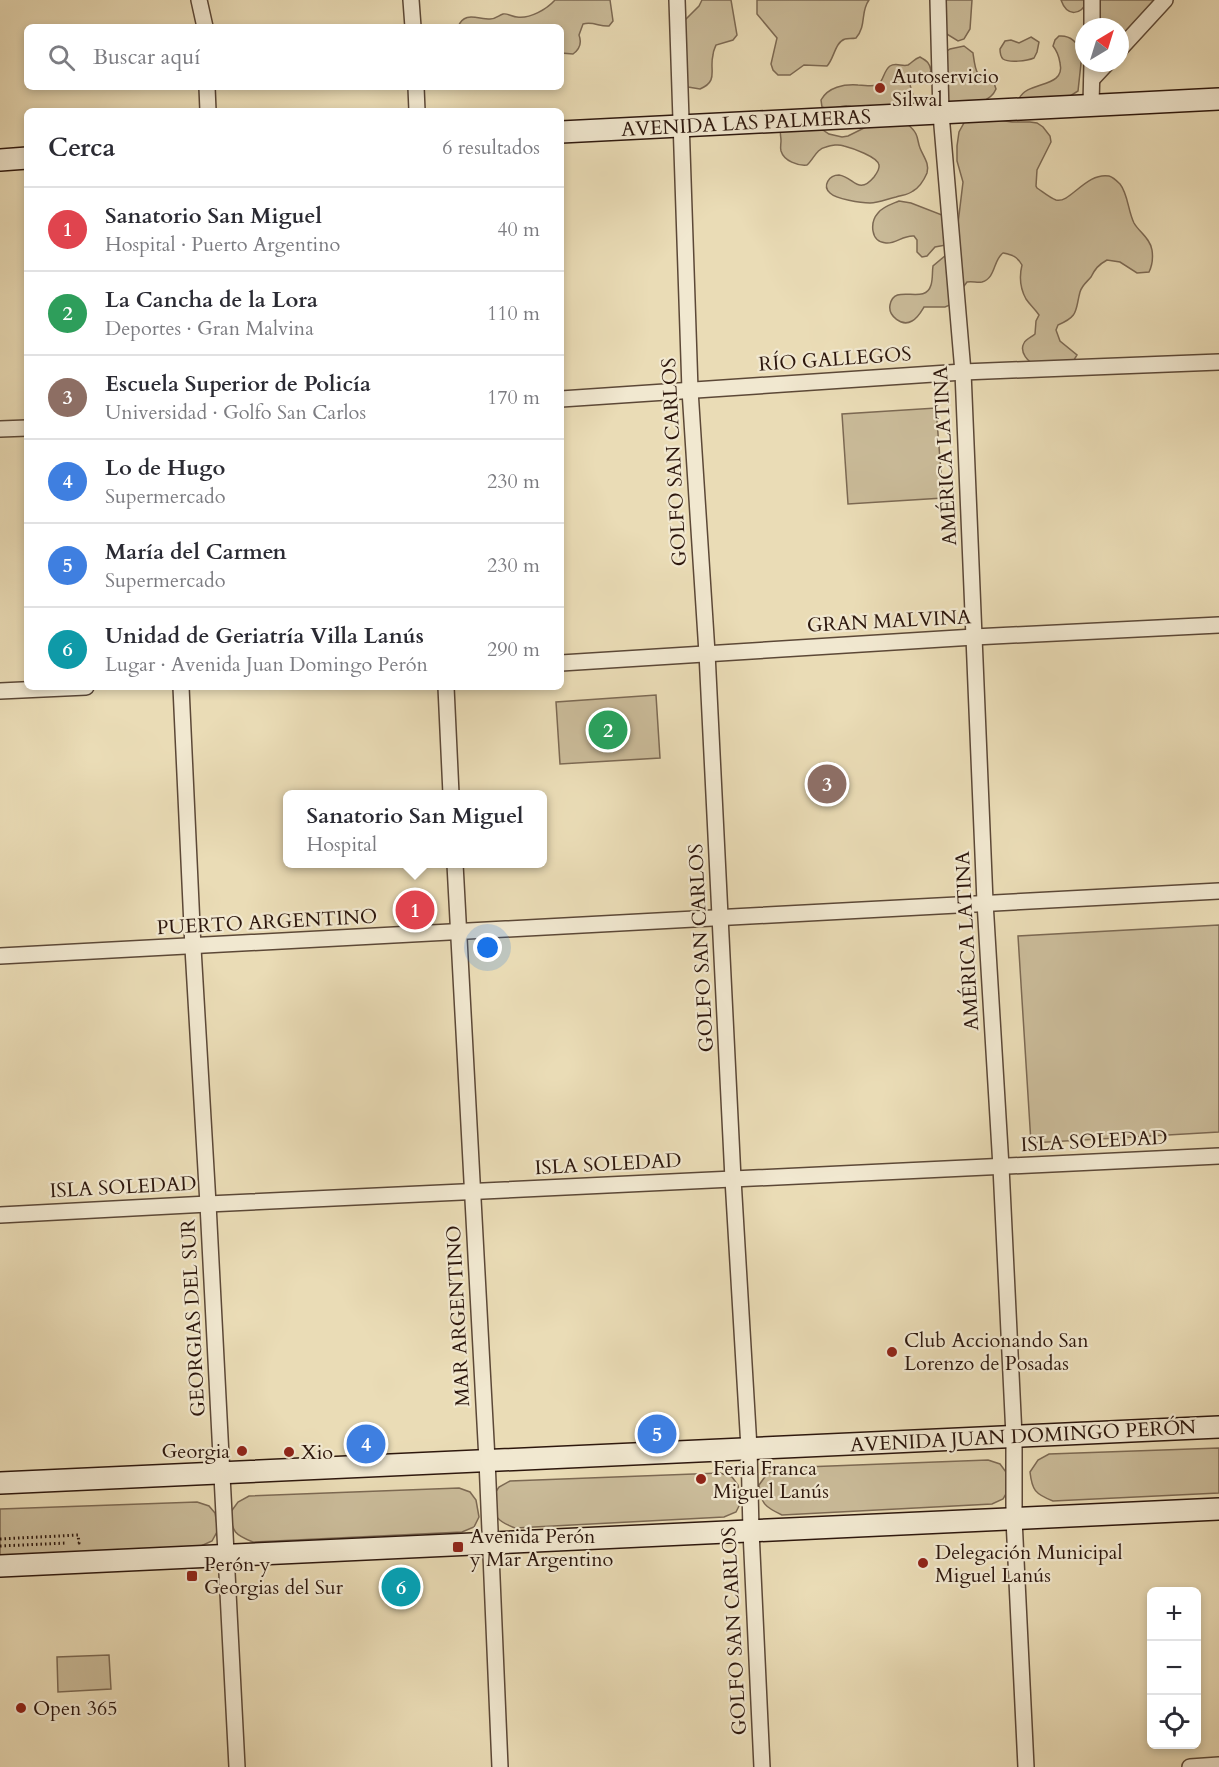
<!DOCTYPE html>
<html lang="es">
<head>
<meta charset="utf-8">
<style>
  body { margin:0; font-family:Cardo,serif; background:#f7f7f7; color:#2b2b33 }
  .controls { position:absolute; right:18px; bottom:18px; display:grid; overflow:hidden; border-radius:9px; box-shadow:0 3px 9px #0003 }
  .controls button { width:54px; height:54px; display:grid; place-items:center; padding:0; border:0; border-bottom:2px solid #e1e1e2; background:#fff; color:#2b2b33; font:30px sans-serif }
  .compass { position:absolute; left:1075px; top:18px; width:54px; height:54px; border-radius:50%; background:#fff; box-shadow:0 3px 9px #0003; rotate:38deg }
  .you { position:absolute; left:488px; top:948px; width:21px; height:21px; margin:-15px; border:4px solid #fff; border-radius:50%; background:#1a73e8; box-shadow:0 0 0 9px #1a73e833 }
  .badge { display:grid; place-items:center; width:39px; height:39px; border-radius:50%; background:#ea580c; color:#fff; font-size:20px; font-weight:700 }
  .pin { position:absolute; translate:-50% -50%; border:3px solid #fff; box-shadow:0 2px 6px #0006 }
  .popup { position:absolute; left:283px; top:790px; width:264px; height:78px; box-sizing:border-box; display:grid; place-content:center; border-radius:9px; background:#fff; filter:drop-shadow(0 2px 4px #0005); font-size:20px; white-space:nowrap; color:#7c7c81 }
  .popup b { font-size:22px; color:#2b2b33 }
  .popup::after { content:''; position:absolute; left:50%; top:100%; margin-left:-12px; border:12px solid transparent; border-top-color:#fff }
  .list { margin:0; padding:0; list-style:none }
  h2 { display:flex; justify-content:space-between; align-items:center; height:78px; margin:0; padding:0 24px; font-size:26px }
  h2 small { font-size:20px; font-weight:400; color:#7c7c81 }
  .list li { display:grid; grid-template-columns:39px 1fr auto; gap:18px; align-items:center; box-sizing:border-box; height:84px; padding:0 24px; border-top:2px solid #e1e1e2 }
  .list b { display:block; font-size:22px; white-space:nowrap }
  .list p { margin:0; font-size:20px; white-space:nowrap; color:#7c7c81 }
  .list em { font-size:20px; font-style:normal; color:#7c7c81 }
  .icon { flex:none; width:33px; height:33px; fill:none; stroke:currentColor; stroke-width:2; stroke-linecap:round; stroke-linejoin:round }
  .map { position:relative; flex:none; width:1219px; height:1767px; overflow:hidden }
  .search { position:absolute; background:#fff; box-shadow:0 3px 9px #0003; left:24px; top:24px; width:540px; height:66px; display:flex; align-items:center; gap:15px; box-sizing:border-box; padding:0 21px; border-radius:9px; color:#7c7c81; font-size:22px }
  .panel { position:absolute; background:#fff; box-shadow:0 3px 9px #0003; left:24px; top:108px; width:540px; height:582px; border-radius:9px }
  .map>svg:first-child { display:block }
  .green { fill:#cabb99; stroke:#7c6953; stroke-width:1.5 }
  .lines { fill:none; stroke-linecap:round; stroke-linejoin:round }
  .minor-casing { stroke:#5c4837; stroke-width:18 }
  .secondary-casing { stroke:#2d170d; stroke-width:24 }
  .path { stroke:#2d170d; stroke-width:3; stroke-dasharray:1.5 3; stroke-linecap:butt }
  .minor { stroke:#f1e8d0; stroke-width:15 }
  .secondary { stroke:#f1e8d0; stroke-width:21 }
  .poi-dot { fill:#8f2418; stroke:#f1e8d0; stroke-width:2 }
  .labels { text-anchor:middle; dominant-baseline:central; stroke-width:4.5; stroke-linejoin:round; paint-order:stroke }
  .poi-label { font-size:20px; fill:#2d170d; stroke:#f1e8d0; text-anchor:start }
  .street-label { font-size:20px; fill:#2d170d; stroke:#f1e8d0 }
</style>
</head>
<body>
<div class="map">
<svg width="1219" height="1767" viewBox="0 0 1219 1767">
  <rect width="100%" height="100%" fill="#eadcb6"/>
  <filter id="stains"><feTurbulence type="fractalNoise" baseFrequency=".00333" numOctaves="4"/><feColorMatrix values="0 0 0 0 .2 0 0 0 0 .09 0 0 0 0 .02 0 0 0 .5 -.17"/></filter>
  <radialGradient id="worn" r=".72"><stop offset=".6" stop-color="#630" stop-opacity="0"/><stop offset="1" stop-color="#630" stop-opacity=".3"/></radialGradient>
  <!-- green -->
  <g class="green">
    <path d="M555,0H610L613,21L609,26C600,27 593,21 583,24L579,35C582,43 580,49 573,54L561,53V27H458C464,11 477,19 490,19C496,19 499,15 503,14C507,13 513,17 517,17C530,19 547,9 555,0Z"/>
    <path d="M702,0H731L737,35L733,40L716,45C715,48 713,51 713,55C709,70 719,81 700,89L688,87L683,83L677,28L699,6Z"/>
    <path d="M757,0H869C860,12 867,25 856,38C852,39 848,38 845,39C835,42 834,59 827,66L804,65L790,75H778L773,70L771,64L777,38L757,14Z"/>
    <polygon points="946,0 972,0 970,29 964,39 958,41 942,31"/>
    <path d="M1061,0H1088C1081,16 1067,17 1061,0Z"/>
    <polygon points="1093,0 1156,0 1120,39 1120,27 1093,27"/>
    <path d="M1059,36C1071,35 1078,43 1082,54L1078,91L1067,98L1019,99C1027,80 1066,89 1060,63C1059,56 1057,51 1053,46L1055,40Z"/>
    <path d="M1031,37L1039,42L1037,52L1034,58C1027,61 1009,63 1003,59C1000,56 1000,53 1000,49L1005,41L1011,40L1019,43Z"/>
    <path d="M964,46L973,53C976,75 975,74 994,83L996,89C989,106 965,104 949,106L941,55L950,49Z"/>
    <path d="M920,57C927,61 930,63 931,71L928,75L911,78L910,85L913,95L909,99L877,117C869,114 855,106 847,106C837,105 833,112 822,107L821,100C828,87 844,84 858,85C865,85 871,87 877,85C884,82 883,71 890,66C896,62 902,67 908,65C913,62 914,59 920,57Z"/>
    <path d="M977,117L1012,122H1030L1037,123L1043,127L1050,136L1051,142L1037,170L1036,186L1037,188C1043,192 1050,198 1056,200C1070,204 1086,172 1109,176C1113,177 1117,181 1120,184C1128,194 1128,211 1134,223C1139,232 1150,238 1152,250C1153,257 1152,266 1149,272L1137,273L1120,262L1107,260C1098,265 1095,269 1091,277C1087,282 1082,285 1080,292C1075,311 1079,316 1058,325L1056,330L1060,341L1077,355L1071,365C1060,365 1047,367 1037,365C1028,363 1019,352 1024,343C1026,339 1032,337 1035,334L1036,321L1039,315C1035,309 1030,305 1026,299C1020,288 1019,277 1022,265C1017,256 1012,255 1003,253C993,260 996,278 982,282C977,283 973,281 967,282L950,305L945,307H924C921,312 918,318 912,321C902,327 888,316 890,305C894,282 925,306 931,285C933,279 932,272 933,266L946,255L956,240L963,182L957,161V146L959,132L965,121Z"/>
    <path d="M811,122L829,134L842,137L848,136L866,127L907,124C911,127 914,130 916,134C918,138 918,143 920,148C923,156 930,164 927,173C924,180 920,187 913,191C908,195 902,195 896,197C887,199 879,203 870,203C861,203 836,199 830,193C822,186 829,175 839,175C854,177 858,196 874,177C877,173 880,169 879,165C878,157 852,148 844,146C839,144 831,145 826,147C816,149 814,159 807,165C798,166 784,161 781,151C780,147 781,144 781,141C781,135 779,131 781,125Z"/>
    <path d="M899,201L911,203L942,215L946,245L935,247L927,256L922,257L917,252V240L914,236C903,235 896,244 886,243C870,242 870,222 878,213C882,207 892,204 899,201Z"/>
    <polygon points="936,408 943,498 848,504 842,414"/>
    <polygon points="656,695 660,758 560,764 556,702"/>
    <polygon points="1219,925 1219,1132 1031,1143 1018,936"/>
    <path d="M1219,1448V1493L1053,1501C1035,1494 1032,1490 1030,1472L1038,1460L1049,1454Z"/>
    <path d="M988,1460L1000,1464L1006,1472L1009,1489L1003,1499L992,1504L782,1515C765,1507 761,1504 759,1485L767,1474L778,1468Z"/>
    <path d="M720,1473L732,1477L738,1485L741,1502L736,1512L724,1517L515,1528C497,1521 494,1517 491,1499L499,1487L510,1481Z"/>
    <path d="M459,1488L470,1492L476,1500L479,1517L474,1527L462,1532L253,1542C235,1535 232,1532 230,1513L238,1502L249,1496Z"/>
    <polygon points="197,1502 209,1506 215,1513 218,1530 212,1541 201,1546 0,1556 0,1509"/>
    <polygon points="109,1655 111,1689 58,1692 57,1657"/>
  </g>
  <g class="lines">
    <!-- minor casing -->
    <g class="minor-casing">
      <g id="minor">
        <polyline points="199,0 205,27"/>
        <polyline points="411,0 413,27"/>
        <polyline points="677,0 690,390 707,653 733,1179 749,1448 751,1531 762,1767"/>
        <polyline points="938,0 941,114 963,372 985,902 1001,1167 1014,1436 1014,1519 1026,1767"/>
        <polyline points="1092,0 1092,27"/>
        <polyline points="1120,49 1165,0"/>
        <polyline points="1092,79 1107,63"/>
        <polyline points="207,87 208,111"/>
        <polyline points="416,87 417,111"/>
        <polyline points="1091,105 1092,63"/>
        <polyline points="561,399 963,372 1219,362"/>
        <polyline points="0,429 27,428"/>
        <polyline points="561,663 974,637 1219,625"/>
        <polyline points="181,687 193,948 208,1204 237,1767"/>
        <polyline points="446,687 451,794"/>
        <polyline points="0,691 86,687"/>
        <polyline points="455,864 487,1460 500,1767"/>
        <path d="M0,956C407,938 813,910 1219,891"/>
        <polyline points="0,1215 208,1204 1219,1156"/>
        <polyline points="1190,1767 1219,1765"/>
      </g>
    </g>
    <!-- secondary casing -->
    <g class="secondary-casing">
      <g id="secondary">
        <polyline points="561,132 1219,99"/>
        <polyline points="0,160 27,158"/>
        <polyline points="0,1483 1219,1427"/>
        <polyline points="0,1566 1219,1509"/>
      </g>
    </g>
    <!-- path -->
    <g class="path">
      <polyline points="0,1539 78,1535 79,1543 77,1543"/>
      <polyline points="0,1546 67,1543"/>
    </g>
    <!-- minor -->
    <use href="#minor" class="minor"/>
    <!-- secondary -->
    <use href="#secondary" class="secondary"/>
  </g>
  <!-- markers -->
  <g class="poi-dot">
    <circle cx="880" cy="88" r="6"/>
    <circle cx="892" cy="1352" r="6"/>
    <circle cx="242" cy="1451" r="6"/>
    <circle cx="289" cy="1452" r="6"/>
    <circle cx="701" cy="1479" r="6"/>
    <rect x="452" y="1541" width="12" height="12" rx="3"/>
    <circle cx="923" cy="1563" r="6"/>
    <rect x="186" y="1570" width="12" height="12" rx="3"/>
    <circle cx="21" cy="1708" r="6"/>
  </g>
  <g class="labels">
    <!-- poi labels -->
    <g class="poi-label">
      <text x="892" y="76">Autoservicio<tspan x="892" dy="23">Silwal</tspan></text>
      <text x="904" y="1340">Club Accionando San<tspan x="904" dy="23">Lorenzo de Posadas</tspan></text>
      <text x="230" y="1451" text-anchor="end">Georgia</text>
      <text x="301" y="1452">Xio</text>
      <text x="713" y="1468">Feria Franca<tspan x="713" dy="23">Miguel Lanús</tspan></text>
      <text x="470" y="1536">Avenida Perón<tspan x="470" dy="23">y Mar Argentino</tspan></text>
      <text x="935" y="1552">Delegación Municipal<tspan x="935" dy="23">Miguel Lanús</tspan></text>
      <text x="204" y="1564">Perón y<tspan x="204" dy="23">Georgias del Sur</tspan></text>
      <text x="33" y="1708">Open 365</text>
    </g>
    <!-- street labels -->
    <g class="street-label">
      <text transform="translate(746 123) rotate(-3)">AVENIDA LAS PALMERAS</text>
      <text transform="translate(835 359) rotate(-4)">RÍO GALLEGOS</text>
      <text transform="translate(945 456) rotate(-93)">AMÉRICA LATINA</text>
      <text transform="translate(674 462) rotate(-93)">GOLFO SAN CARLOS</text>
      <text transform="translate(889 621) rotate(-3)">GRAN MALVINA</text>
      <text transform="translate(267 922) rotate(-3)">PUERTO ARGENTINO</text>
      <text transform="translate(967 941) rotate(-93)">AMÉRICA LATINA</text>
      <text transform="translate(701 948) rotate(-93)">GOLFO SAN CARLOS</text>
      <text transform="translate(1094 1141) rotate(-3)">ISLA SOLEDAD</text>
      <text transform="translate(608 1164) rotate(-3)">ISLA SOLEDAD</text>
      <text transform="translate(123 1187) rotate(-3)">ISLA SOLEDAD</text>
      <text transform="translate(458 1316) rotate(-93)">MAR ARGENTINO</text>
      <text transform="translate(193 1318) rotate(-93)">GEORGIAS DEL SUR</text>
      <text transform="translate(1023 1436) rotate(-3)">AVENIDA JUAN DOMINGO PERÓN</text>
      <text transform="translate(734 1631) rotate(-93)">GOLFO SAN CARLOS</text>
    </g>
  </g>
  <rect width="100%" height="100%" filter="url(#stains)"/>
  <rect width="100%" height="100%" fill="url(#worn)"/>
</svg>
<div class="controls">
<button>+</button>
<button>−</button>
<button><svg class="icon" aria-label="locate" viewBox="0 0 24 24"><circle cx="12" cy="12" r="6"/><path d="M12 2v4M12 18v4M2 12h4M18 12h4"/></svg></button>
</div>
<svg class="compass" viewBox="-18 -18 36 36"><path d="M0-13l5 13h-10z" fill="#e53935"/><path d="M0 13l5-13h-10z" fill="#7c7c81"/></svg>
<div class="you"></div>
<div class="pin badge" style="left:415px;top:910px;background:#e0444e">1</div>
<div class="popup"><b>Sanatorio San Miguel</b>Hospital</div>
<div class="pin badge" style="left:608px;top:730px;background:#2e9e5b">2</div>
<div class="pin badge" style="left:827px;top:784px;background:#8d6e63">3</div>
<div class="pin badge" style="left:366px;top:1444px;background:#3f7fe0">4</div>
<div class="pin badge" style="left:657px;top:1434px;background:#3f7fe0">5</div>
<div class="pin badge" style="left:401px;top:1587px;background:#0f9aa8">6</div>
<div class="search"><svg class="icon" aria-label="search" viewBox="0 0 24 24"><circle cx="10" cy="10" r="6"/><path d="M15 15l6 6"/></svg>Buscar aquí</div>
<section class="panel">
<h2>Cerca<small>6 resultados</small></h2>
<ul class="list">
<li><span class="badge" style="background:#e0444e">1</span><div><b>Sanatorio San Miguel</b><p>Hospital · Puerto Argentino</p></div><em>40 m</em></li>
<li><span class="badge" style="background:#2e9e5b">2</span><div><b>La Cancha de la Lora</b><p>Deportes · Gran Malvina</p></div><em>110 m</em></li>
<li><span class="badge" style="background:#8d6e63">3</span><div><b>Escuela Superior de Policía</b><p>Universidad · Golfo San Carlos</p></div><em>170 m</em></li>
<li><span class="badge" style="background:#3f7fe0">4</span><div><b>Lo de Hugo</b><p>Supermercado</p></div><em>230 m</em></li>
<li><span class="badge" style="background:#3f7fe0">5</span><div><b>María del Carmen</b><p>Supermercado</p></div><em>230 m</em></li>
<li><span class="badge" style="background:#0f9aa8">6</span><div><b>Unidad de Geriatría Villa Lanús</b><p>Lugar · Avenida Juan Domingo Perón</p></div><em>290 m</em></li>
</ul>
</section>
</div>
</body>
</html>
